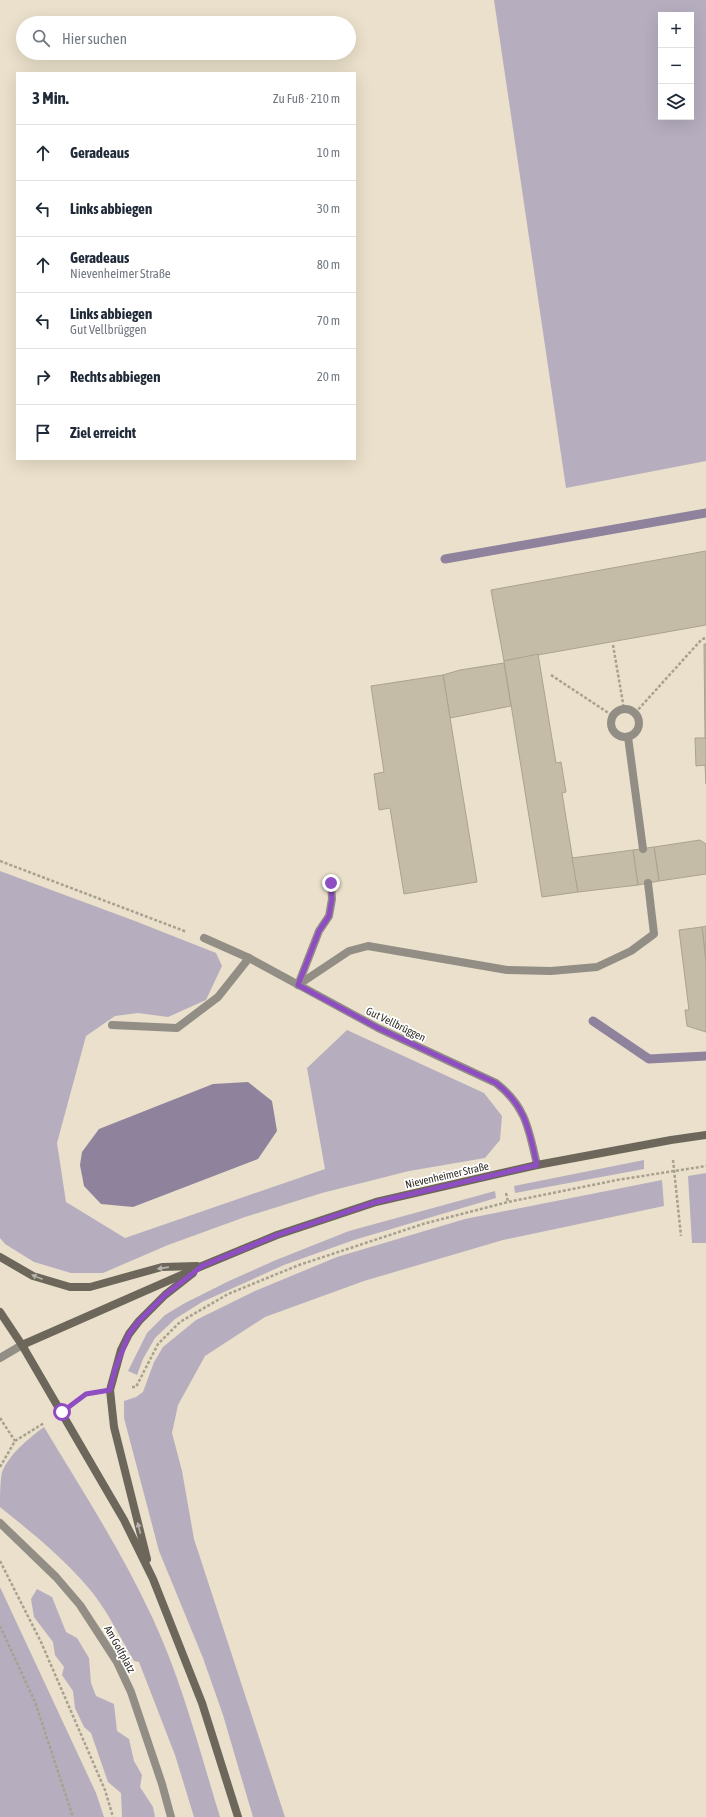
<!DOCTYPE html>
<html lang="de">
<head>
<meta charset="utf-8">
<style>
  body { margin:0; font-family:"Asap Condensed",sans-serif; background:#f2f2f3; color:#1f2937 }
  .controls { position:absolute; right:12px; top:12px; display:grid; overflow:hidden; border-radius:0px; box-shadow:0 4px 16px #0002 }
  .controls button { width:36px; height:36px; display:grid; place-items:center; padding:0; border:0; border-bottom:1px solid #e0e1e3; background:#fff; color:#1f2937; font:20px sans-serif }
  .stop { position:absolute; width:12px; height:12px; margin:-9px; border:3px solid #8f4dc2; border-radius:50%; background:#fff }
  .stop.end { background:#8f4dc2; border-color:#fff; box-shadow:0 1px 4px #0008 }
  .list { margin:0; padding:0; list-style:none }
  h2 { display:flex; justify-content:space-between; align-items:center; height:52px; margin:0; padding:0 16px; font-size:17px }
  h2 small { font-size:13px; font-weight:400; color:#747a83 }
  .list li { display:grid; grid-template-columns:26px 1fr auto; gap:12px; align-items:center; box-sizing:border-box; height:56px; padding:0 16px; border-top:1px solid #e0e1e3 }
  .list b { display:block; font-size:15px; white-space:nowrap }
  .list p { margin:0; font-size:13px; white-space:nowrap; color:#747a83 }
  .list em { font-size:13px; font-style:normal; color:#747a83 }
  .icon { flex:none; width:22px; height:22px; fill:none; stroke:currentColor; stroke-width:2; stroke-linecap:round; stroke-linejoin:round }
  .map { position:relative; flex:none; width:706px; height:1817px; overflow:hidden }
  .search { position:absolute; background:#fff; box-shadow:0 4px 16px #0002; left:16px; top:16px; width:340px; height:44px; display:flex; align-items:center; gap:10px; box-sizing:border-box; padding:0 14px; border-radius:22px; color:#747a83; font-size:15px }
  .panel { position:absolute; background:#fff; box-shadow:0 4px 16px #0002; left:16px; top:72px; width:340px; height:388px; border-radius:0px }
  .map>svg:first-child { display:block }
  .green { fill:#b6aebf; fill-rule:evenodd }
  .water { fill:#8f829c }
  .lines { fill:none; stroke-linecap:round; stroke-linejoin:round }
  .stream { stroke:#8f829c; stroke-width:9 }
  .building { fill:#c5bca8; stroke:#aba28f }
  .path { stroke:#a8a190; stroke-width:2.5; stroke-dasharray:3 2; stroke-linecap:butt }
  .lane { stroke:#928e85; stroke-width:8 }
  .street { stroke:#928e85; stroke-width:8 }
  .secondary { stroke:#6c675a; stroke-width:8 }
  .oneway { fill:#b6b3ac }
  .route { stroke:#8f4dc2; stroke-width:5 }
  .labels { text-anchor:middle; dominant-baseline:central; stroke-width:3.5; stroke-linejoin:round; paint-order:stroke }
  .street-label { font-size:11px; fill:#312d25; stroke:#fff }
</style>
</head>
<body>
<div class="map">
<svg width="706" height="1817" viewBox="0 0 706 1817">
  <rect width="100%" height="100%" fill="#eae0cb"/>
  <!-- green -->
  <g class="green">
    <path d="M494,0H706V461L566,488ZM661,15H691V117H661Z"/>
    <polygon points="0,871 135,921 216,953 222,966 206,1000 168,1017 138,1013 115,1016 86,1036 57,1143 66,1202 125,1238 325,1169 307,1068 347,1030 484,1093 502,1116 500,1140 485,1158 409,1171 322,1193 245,1217 168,1245 103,1273 71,1273 34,1262 5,1244 0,1238"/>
    <polygon points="644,1160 644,1169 515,1193 514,1186"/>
    <polygon points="706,1173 706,1243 692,1243 688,1176"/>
    <polygon points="662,1180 664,1206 503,1240 364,1281 265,1317 205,1356 178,1405 172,1433 182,1471 194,1539 285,1817 253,1817 223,1715 203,1658 159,1551 124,1418 124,1401 136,1397 143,1392 154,1362 163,1347 196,1320 255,1291 337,1257 465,1219"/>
    <polygon points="495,1191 496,1198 354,1240 284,1265 202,1302 175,1319 155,1338 143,1359 137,1375 128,1371 147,1333 165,1315 185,1303 229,1281 276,1260 349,1231"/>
    <path d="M44,1427C82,1490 122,1552 153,1619C182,1681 200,1752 220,1817H194L175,1755L139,1662L134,1661C119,1636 106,1607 86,1585C61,1556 30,1531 0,1507C0,1496 0,1482 2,1472C10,1453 28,1439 44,1427Z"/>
    <polygon points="0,1587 96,1793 104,1817 0,1817"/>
    <polygon points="37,1589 52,1597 66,1632 77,1638 89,1658 91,1683 96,1696 114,1704 117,1731 129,1739 134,1761 142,1775 140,1787 153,1807 155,1817 122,1817 121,1793 108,1782 91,1733 84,1727 75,1708 73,1691 62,1675 64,1667 55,1655 53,1642 34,1617 31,1599"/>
  </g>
  <!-- water -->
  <polygon class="water" points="248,1082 272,1101 277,1131 258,1159 133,1207 101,1204 84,1186 80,1165 82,1152 99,1129 213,1084"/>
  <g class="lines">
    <!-- stream -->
    <g class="stream">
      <polyline points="445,559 706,513"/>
      <polyline points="593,1021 649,1059 706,1056"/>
    </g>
  </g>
  <!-- building -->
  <g class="building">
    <polygon points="706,551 706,625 504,661 491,590"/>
    <polygon points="704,644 706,644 706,738 705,738"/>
    <polygon points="538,654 556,763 561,762 566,792 562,793 578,892 542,897 504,661"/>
    <polygon points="504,663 511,706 450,718 443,675 460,670"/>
    <polygon points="443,675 477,882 404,894 390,808 379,810 374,774 384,772 371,686"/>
    <polygon points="695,738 706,738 706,784 705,765 696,766"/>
    <polygon points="700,840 706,844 706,874 659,881 654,847"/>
    <polygon points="654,847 659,881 638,885 633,850"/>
    <polygon points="633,850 638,885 578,892 572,858"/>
    <polygon points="706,926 706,962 702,927"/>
    <polygon points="702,927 706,962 706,1032 687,1026 685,1010 689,1010 679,930"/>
  </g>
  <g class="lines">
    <!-- path -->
    <g class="path">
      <polyline points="613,645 624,709"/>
      <polyline points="551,675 613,716"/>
      <polyline points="635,713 702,639 706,638"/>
      <polyline points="0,861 187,932"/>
      <polyline points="673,1160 681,1236"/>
      <polyline points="506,1193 508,1202"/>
      <polyline points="132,1387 136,1387 158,1344 180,1322 228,1294 299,1265 423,1224 508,1202 617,1180 706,1166"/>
      <polyline points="76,1401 86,1394 91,1393"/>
      <polyline points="0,1418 15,1441"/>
      <polyline points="0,1467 15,1441 44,1423"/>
      <polyline points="0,1561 41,1642 105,1790 113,1817"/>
      <polyline points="0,1626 35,1702 73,1817"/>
    </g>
    <!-- lane -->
    <g class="lane">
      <circle cx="625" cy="723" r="14"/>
      <polyline points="628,737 643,849"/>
      <polyline points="298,985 349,951 368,946 507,970 551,971 597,967 631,951 654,934 648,883"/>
      <polyline points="298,985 319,931 329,916 332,899 331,883"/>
      <polyline points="112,1025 177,1028 218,997 249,958"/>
    </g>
    <!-- street -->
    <g class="street">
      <path d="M204,938L249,958L378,1028L496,1083C526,1106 529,1130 537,1165"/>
      <polyline points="0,1358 22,1345"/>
      <polyline points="0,1523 56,1577 80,1605 117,1662 131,1692 162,1784 171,1817"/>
    </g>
    <!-- secondary -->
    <g class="secondary">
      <polyline points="0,1257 33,1276 70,1287 90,1287 162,1267 197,1266"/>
      <polyline points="0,1312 22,1345 124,1520 153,1579 202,1703 238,1817"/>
      <polyline points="22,1345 202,1266 277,1235 376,1202 537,1165 671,1140 706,1135"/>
      <polyline points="147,1559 114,1427 110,1390 121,1350 129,1334 139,1321 165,1295 193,1273"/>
    </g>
  </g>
  <!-- one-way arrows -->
  <defs><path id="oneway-solid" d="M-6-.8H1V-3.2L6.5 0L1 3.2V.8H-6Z"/></defs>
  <g class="oneway">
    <use href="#oneway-solid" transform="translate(163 1268) rotate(172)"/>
    <use href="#oneway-solid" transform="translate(37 1277) rotate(-158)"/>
    <use href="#oneway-solid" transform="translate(139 1528) rotate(-105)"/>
  </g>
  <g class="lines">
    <!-- route -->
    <path class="route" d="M62,1412L86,1394L110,1390L115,1369L129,1334L139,1321L165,1295L202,1266L277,1235L376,1202L537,1165C529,1130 526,1106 496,1083L378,1028L298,985L319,931L329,916L332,899L331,883"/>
  </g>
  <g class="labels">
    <!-- street labels -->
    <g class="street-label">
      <text transform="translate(396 1024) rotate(26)">Gut Vellbrüggen</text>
      <text transform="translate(447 1175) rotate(-13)">Nievenheimer Straße</text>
      <text transform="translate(120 1649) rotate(61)">Am Golfplatz</text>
    </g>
  </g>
</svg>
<div class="controls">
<button>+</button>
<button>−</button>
<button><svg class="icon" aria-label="layers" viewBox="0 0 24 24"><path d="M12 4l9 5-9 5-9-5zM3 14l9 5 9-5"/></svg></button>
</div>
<div class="stop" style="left:62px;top:1412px"></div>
<div class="stop end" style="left:331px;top:883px"></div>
<div class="search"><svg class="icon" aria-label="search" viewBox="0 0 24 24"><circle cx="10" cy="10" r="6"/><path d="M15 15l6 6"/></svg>Hier suchen</div>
<section class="panel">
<h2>3 Min.<small>Zu Fuß · 210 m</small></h2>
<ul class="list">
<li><svg class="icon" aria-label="ahead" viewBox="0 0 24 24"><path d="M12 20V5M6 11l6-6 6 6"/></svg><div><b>Geradeaus</b></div><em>10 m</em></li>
<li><svg class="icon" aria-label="left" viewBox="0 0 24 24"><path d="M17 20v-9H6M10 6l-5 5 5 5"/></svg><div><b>Links abbiegen</b></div><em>30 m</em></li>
<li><svg class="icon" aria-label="ahead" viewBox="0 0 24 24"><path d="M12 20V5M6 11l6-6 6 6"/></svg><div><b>Geradeaus</b><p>Nievenheimer Straße</p></div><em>80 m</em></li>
<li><svg class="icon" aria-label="left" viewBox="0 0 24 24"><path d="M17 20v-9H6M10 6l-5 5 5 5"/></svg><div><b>Links abbiegen</b><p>Gut Vellbrüggen</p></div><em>70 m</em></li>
<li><svg class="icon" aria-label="right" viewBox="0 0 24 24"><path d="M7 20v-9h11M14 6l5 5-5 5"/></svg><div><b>Rechts abbiegen</b></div><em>20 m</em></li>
<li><svg class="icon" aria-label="arrive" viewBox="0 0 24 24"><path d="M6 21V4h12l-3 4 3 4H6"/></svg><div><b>Ziel erreicht</b></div></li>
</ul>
</section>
</div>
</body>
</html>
